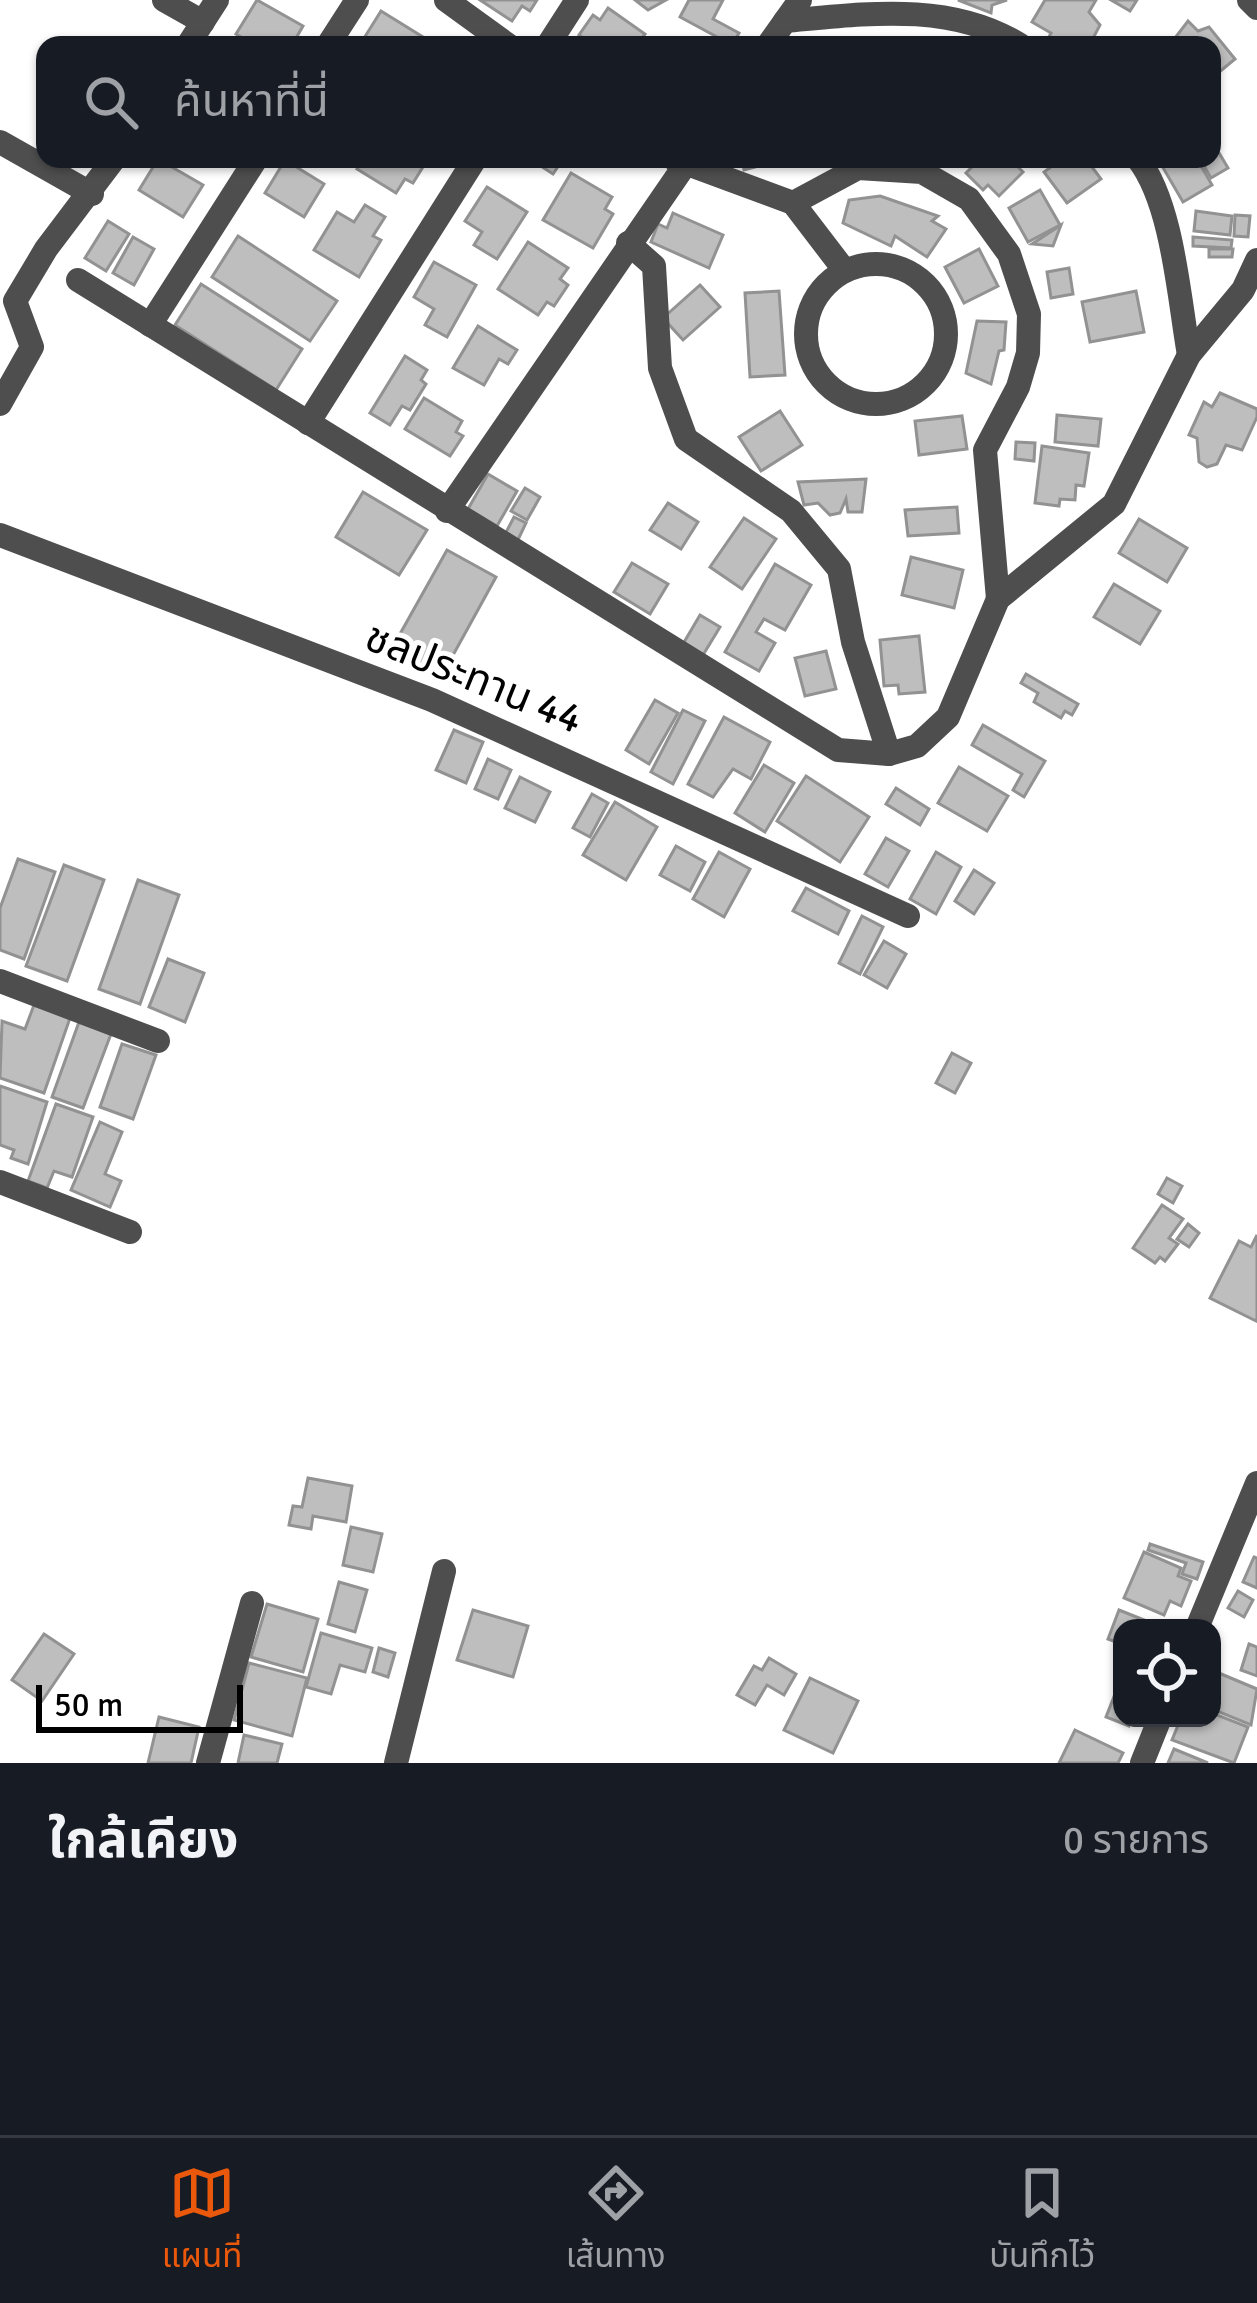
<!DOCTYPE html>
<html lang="th">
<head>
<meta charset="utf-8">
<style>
  body { margin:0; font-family:Signika,"Noto Sans Thai",sans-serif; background:#20242c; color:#f1f3f6 }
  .controls { position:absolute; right:36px; bottom:36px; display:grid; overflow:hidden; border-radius:24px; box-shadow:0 3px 9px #0004 }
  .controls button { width:108px; height:108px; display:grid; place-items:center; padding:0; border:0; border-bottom:3px solid #363941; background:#171b24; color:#f1f3f6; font:60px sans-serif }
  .scale { position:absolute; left:36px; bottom:30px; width:207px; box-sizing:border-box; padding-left:12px; border:6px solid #000; border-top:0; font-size:33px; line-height:42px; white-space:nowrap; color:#000; -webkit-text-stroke:9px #fff; paint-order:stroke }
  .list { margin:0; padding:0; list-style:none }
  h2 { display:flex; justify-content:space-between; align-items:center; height:156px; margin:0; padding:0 48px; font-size:51px }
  h2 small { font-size:39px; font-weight:400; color:#9ea1a6 }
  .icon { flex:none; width:66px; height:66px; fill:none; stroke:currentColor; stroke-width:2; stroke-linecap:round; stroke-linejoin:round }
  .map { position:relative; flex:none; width:1257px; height:1763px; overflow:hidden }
  .search { position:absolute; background:#171b24; box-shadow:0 3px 9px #0004; left:36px; right:36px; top:36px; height:132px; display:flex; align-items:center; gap:30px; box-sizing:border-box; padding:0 42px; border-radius:24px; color:#9ea1a6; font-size:45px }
  .sheet { height:372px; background:#171b24 }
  nav { display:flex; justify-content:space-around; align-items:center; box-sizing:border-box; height:168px; border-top:3px solid #363941; background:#171b24; font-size:33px; color:#9ea1a6 }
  nav a { display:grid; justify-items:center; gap:6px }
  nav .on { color:#ea580c }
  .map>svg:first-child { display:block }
  .building { fill:#bebebe; stroke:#929292; stroke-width:3 }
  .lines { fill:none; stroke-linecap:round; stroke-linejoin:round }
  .minor { stroke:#4e4e4e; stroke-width:24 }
  .labels { text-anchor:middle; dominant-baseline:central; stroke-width:10; stroke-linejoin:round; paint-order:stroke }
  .street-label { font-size:42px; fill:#000; stroke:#fff }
</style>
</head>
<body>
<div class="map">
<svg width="1257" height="1763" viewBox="0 0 1257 1763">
  <rect width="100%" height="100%" fill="#fff"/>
  <!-- building -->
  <g class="building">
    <polygon points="257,0 303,26 292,45 254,45 236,34"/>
    <polygon points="480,0 537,0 530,11 522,6 512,21"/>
    <polygon points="635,0 666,0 648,10"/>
    <polygon points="689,0 723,0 713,19 739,33 732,45 680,17"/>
    <polygon points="958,0 1007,0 992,5 991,13"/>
    <polygon points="1045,0 1096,0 1089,12 1100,25 1090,44 1066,39 1059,45 1048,39 1051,33 1032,22"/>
    <polygon points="1111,0 1137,0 1130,11"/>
    <polygon points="608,8 645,34 637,45 593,45 579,35 593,15 600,20"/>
    <polygon points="381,11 423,37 418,45 361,43"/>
    <polygon points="1188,21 1198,31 1209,27 1235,59 1212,78 1212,45 1178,45 1175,38"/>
    <polygon points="1212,141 1228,168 1211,178 1200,159 1212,159"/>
    <polygon points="158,159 203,185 183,217 139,190"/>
    <polygon points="363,159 421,159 426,162 413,183 405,179 396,193 357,169"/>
    <polygon points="530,159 563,159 553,174"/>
    <polygon points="742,159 781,159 781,160 744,170"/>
    <polygon points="980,159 1010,159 1023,172 999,196 988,185 983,190 966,173"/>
    <polygon points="1062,159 1086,159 1101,179 1067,203 1044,172"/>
    <polygon points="1158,159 1197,159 1212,185 1183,202"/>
    <polygon points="285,160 324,184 304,217 265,193"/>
    <polygon points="571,173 612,197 605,209 613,214 593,248 543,220"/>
    <polygon points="487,187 527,212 497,259 474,245 482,232 465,221"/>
    <polygon points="1040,190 1060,225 1028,242 1009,208"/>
    <polygon points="880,196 938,216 932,221 946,229 927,257 895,236 891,246 843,223 849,200"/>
    <polygon points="365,205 385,217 373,236 381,240 359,277 314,250 337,212 354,222"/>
    <polygon points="1196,211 1232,216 1230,235 1194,231"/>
    <polygon points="673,213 723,235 709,268 651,242 658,224 667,228"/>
    <polygon points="1235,215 1250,216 1248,237 1234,236"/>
    <polygon points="108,221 129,234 106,271 85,258"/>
    <polygon points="1061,225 1053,246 1032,244"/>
    <polygon points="238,236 337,301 310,341 212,277"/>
    <polygon points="133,237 154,249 134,285 113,273"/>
    <polygon points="1193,237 1232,240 1231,248 1193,246"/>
    <polygon points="528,242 568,268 560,279 568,285 554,306 547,302 538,315 498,289"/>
    <polygon points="979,249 998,286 964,303 945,267"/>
    <polygon points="1209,249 1233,249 1232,257 1209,257"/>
    <polygon points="434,262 476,285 447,337 425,325 434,309 414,297"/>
    <polygon points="1069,268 1073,294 1051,298 1047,272"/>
    <polygon points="201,284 302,349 276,390 175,325"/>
    <polygon points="700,285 720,307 683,340 663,318"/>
    <polygon points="779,291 785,375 750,377 745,293"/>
    <polygon points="1136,291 1144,332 1090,342 1082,302"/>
    <polygon points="977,321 1006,322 1004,350 999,351 991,384 966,373"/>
    <polygon points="478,326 517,350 508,364 499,359 484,385 453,368"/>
    <polygon points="405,356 427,370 421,380 426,384 410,410 402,406 390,425 370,413"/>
    <polygon points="1220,393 1257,409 1257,417 1242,450 1226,445 1217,464 1207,467 1199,462 1197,438 1189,435 1204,402 1212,407"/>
    <polygon points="424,398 462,421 456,432 463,436 450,456 405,429"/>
    <polygon points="780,411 802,445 761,471 739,437"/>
    <polygon points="1057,415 1101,419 1098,446 1055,442"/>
    <polygon points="962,416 967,449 919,455 915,421"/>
    <polygon points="1016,442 1035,443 1034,461 1015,459"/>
    <polygon points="1042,446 1089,453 1084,486 1076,485 1075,500 1060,499 1059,506 1035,503"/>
    <polygon points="488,474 517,491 497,526 468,509"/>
    <polygon points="866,479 862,512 848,512 846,499 840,513 830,515 818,503 804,505 798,482"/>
    <polygon points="525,488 540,497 527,520 511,511"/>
    <polygon points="363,492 427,530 399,575 336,537"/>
    <polygon points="668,503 698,522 681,549 650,530"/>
    <polygon points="957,507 959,533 908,536 905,510"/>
    <polygon points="514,517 526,523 516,544 503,538"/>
    <polygon points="744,518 776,539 742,589 710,567"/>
    <polygon points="1139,519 1187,548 1167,582 1119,553"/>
    <polygon points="447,550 496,577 441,677 391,650"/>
    <polygon points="911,557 963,570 954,608 902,595"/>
    <polygon points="632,563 668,584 650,614 614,592"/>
    <polygon points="775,564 811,585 785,630 764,619 756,632 775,643 759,671 725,652"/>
    <polygon points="1114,584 1160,611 1140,644 1094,617"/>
    <polygon points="700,615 720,627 703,655 683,644"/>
    <polygon points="919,636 925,692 899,694 898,685 884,686 880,640"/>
    <polygon points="826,651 836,689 805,696 795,658"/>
    <polygon points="1026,674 1078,704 1072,715 1065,711 1061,718 1034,702 1038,693 1021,683"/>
    <polygon points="655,700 678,713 649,764 626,750"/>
    <polygon points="683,710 705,721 673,784 651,772"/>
    <polygon points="724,717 770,742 751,779 733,769 713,797 688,784"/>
    <polygon points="983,725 1045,761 1024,797 1013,790 1022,774 972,745"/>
    <polygon points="454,730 483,742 466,783 436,770"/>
    <polygon points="488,759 511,770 498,799 475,789"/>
    <polygon points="764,765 794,783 765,832 735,813"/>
    <polygon points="959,767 1008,796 987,831 938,803"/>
    <polygon points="806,776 869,817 840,862 777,821"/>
    <polygon points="520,777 550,792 535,822 505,808"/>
    <polygon points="896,788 929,809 920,825 886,804"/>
    <polygon points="592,794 608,803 590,837 573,828"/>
    <polygon points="615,802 657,827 626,880 583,855"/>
    <polygon points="886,838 909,851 888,887 865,874"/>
    <polygon points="676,846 705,862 690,891 660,875"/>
    <polygon points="719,852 750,869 724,917 693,899"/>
    <polygon points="936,852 961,867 936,914 910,899"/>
    <polygon points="18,859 55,872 24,959 0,950 0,908"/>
    <polygon points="64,865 104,880 67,981 26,966"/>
    <polygon points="974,870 994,883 974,914 955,901"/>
    <polygon points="138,880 179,895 140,1004 99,989"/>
    <polygon points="806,888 849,911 838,934 793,911"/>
    <polygon points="862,916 883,927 860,974 839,963"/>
    <polygon points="884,941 906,954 887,988 864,975"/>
    <polygon points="168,959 204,973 185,1022 149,1007"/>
    <polygon points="34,1005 70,1018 44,1093 0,1078 2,1021 25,1029"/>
    <polygon points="79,1022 111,1034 83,1108 52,1097"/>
    <polygon points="122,1044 156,1055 133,1119 100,1107"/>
    <polygon points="952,1053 971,1063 955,1093 936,1083"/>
    <polygon points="0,1086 47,1102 28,1164 11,1158 14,1150 0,1145"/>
    <polygon points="56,1104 93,1117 72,1177 54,1171 47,1188 28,1181"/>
    <polygon points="100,1122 122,1132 105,1174 121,1181 110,1207 71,1190"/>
    <polygon points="1167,1178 1182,1186 1173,1203 1158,1194"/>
    <polygon points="1162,1205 1183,1219 1169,1238 1178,1244 1165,1261 1160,1257 1155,1263 1133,1248"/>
    <polygon points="1188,1224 1199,1233 1189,1247 1177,1239"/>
    <polygon points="1257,1235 1257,1318 1256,1321 1210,1298 1239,1241 1251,1247"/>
    <polygon points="308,1478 352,1486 346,1522 313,1516 311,1529 289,1525 293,1506 302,1507"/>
    <polygon points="351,1527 382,1534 373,1572 343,1565"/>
    <polygon points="1150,1544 1203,1562 1197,1579 1182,1574 1186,1563 1148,1550"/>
    <polygon points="1144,1552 1181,1568 1178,1576 1191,1581 1181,1606 1170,1601 1164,1615 1124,1598"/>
    <polygon points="1254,1557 1257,1558 1257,1588 1243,1582"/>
    <polygon points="339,1582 367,1590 355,1632 328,1624"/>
    <polygon points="1238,1591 1253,1600 1244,1617 1228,1608"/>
    <polygon points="267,1604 318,1619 303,1672 251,1657"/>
    <polygon points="473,1610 528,1626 513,1677 457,1660"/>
    <polygon points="1119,1610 1164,1628 1122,1628 1122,1644 1108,1639"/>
    <polygon points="321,1633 372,1648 365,1672 340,1665 331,1694 306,1687"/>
    <polygon points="44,1634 74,1654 42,1701 12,1680"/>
    <polygon points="1249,1644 1257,1647 1257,1676 1241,1670"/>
    <polygon points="379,1648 395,1653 388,1677 373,1672"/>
    <polygon points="769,1658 796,1674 784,1695 767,1685 755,1705 737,1695 754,1666 762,1670"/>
    <polygon points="249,1663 307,1678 292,1736 234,1720"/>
    <polygon points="1214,1671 1257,1689 1251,1725 1212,1709"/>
    <polygon points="810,1678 858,1701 833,1753 784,1730"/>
    <polygon points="1115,1694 1122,1697 1122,1718 1132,1718 1129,1726 1106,1717"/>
    <polygon points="1212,1713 1248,1727 1234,1763 1172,1740 1181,1718 1212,1718"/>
    <polygon points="159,1717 199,1727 191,1763 148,1763"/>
    <polygon points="1075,1730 1123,1753 1118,1763 1059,1763"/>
    <polygon points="244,1735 282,1744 277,1763 238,1763"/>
    <polygon points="1174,1749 1208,1763 1168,1763"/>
  </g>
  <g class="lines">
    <!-- minor -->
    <g class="minor">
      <polyline points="164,0 203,22"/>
      <polyline points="446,0 508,45"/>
      <polyline points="1249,0 1257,8"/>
      <path d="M785,21C864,14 950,1 1020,45"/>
      <polyline points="188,45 217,0"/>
      <polyline points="328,45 357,0"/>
      <polyline points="548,45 577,0"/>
      <polyline points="768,45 800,0"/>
      <polyline points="0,142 92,194"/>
      <polyline points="674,159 793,203 845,271"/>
      <path d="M1138,159C1173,204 1179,299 1189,355"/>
      <polyline points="793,203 858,168 922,172 969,199 1009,254 1029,314 1028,353 1018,387 985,450 998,599"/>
      <polyline points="628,243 654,266 660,368 686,439 791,511 839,569 853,642 889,754"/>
      <circle cx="876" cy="334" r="70"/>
      <polyline points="78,280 838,750 889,754 917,746 948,717 998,599 1114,504 1189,355 1243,290 1257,260"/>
      <polyline points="150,325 256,159"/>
      <polyline points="0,404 32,347 15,301 46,249 114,159"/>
      <polyline points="308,423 475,159"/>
      <polyline points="447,511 689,159"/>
      <polyline points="0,535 432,700 908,916"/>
      <polyline points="0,981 158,1041"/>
      <polyline points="0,1182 130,1232"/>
      <polyline points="1197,1628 1257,1483"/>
      <polyline points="208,1763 252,1603"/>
      <polyline points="396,1763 444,1571"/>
      <polyline points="1142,1763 1160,1718"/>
    </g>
  </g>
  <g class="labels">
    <!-- street labels -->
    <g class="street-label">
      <text transform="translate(474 678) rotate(22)">ชลประทาน 44</text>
    </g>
  </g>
</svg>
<div class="controls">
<button><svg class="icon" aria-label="locate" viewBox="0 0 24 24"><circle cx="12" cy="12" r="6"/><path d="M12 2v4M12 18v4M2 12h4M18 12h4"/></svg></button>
</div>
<div class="scale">50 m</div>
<div class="search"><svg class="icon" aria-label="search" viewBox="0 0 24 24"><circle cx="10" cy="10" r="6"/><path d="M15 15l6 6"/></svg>ค้นหาที่นี่</div>
</div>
<section class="sheet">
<h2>ใกล้เคียง<small>0 รายการ</small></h2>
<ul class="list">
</ul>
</section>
<nav>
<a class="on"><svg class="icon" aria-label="map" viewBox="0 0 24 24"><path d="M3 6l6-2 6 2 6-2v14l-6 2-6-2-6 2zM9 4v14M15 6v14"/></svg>แผนที่</a>
<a><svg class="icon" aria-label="directions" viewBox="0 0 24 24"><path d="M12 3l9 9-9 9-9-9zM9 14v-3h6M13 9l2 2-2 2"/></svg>เส้นทาง</a>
<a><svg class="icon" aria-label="saved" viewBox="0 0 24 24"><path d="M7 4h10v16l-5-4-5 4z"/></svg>บันทึกไว้</a>
</nav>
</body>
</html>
